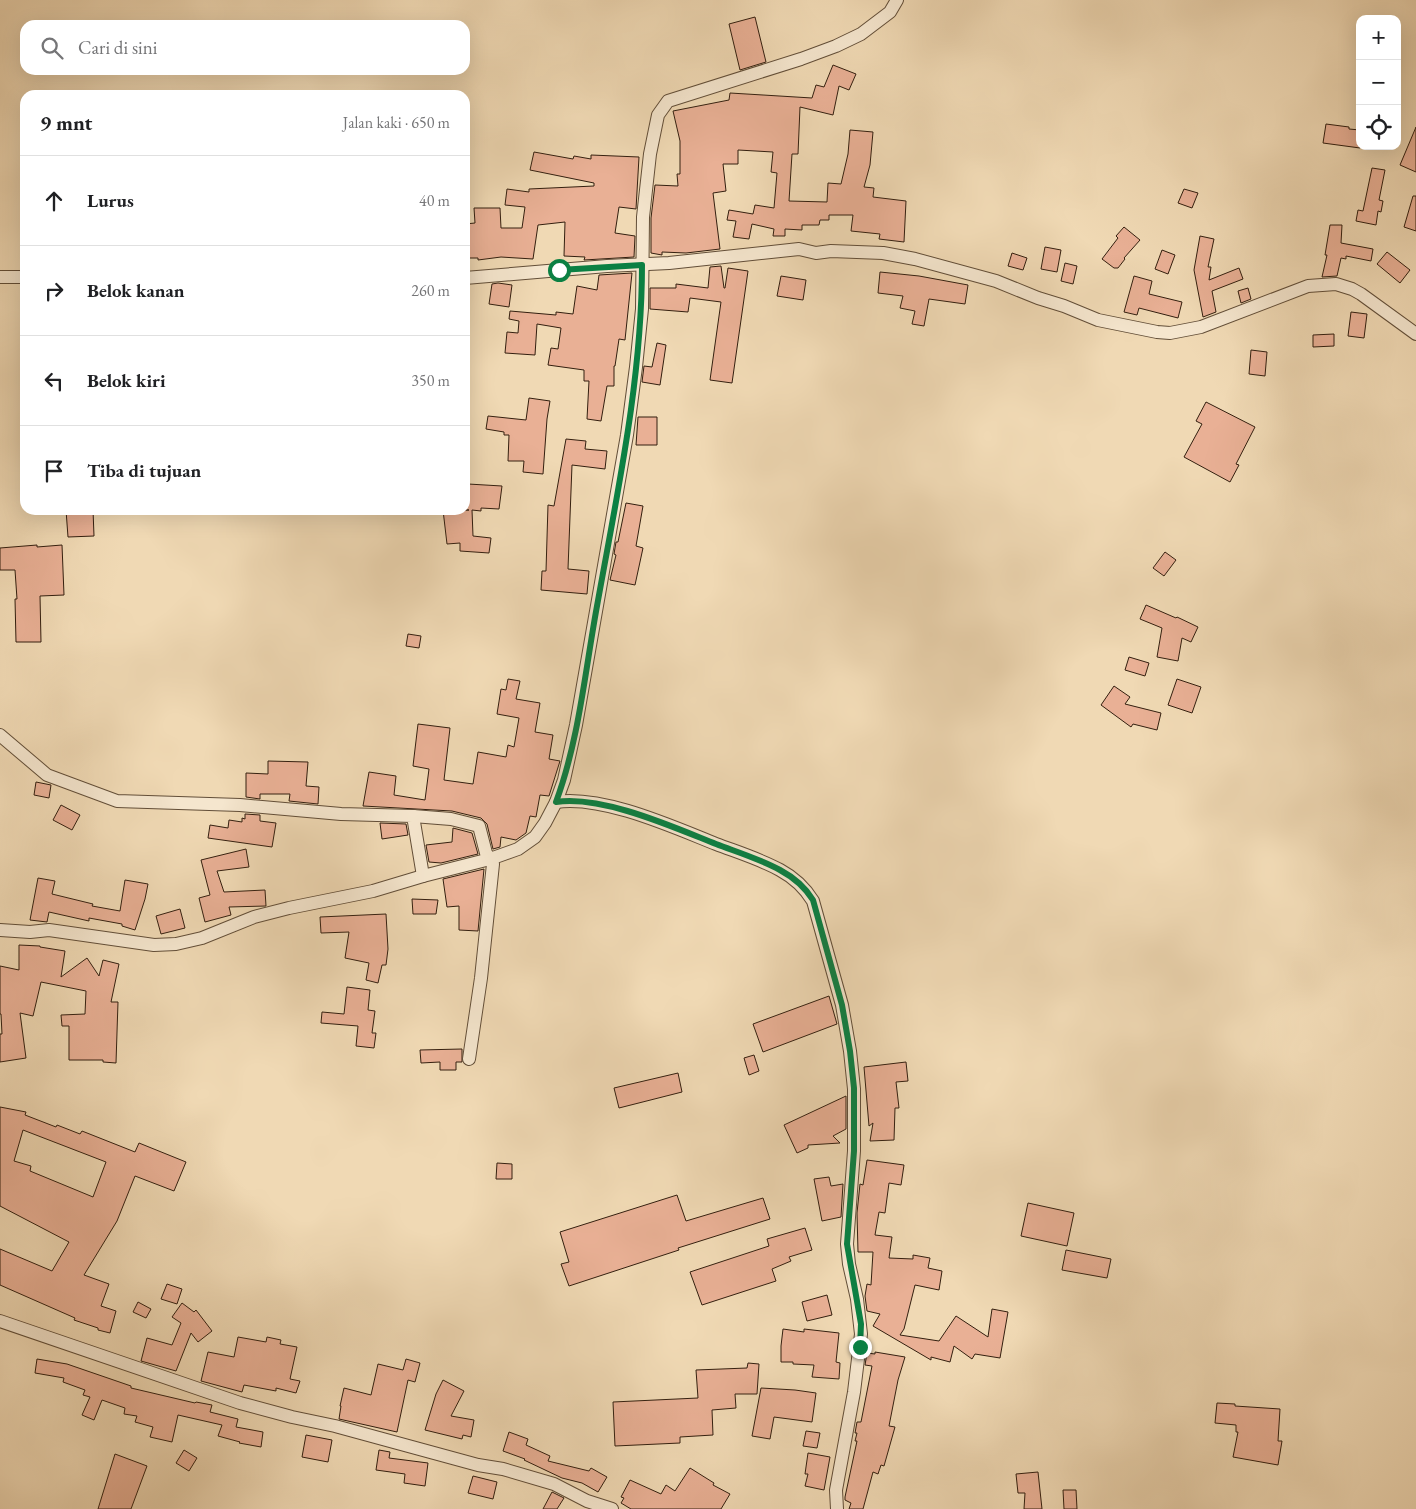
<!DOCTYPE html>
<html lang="id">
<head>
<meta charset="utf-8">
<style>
  body { margin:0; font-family:"EB Garamond",serif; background:#f6f6f6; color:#202124 }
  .controls { position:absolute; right:15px; top:15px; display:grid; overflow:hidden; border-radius:10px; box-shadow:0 5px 20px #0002 }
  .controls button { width:45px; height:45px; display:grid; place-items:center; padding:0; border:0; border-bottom:1px solid #e0e0e0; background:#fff; color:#202124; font:25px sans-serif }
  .stop { position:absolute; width:15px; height:15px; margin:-11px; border:4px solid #0b8043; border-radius:50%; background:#fff }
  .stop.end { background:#0b8043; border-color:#fff; box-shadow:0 1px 5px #0008 }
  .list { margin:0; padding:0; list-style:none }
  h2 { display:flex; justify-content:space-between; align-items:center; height:65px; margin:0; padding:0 20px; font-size:21px }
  h2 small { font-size:16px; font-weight:400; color:#757577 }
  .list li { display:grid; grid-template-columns:32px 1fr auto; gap:15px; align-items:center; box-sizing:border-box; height:90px; padding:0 20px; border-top:1px solid #e0e0e0 }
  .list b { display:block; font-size:19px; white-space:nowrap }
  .list em { font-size:16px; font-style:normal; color:#757577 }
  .icon { flex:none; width:28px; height:28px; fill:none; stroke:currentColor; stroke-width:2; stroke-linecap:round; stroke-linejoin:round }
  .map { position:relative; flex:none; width:1416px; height:1509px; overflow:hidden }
  .search { position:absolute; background:#fff; box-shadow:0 5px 20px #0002; left:20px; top:20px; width:450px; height:55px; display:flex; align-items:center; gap:12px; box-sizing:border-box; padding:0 18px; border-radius:15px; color:#757577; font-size:19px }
  .panel { position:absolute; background:#fff; box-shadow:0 5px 20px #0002; left:20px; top:90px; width:450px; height:425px; border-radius:15px }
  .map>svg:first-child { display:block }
  .building { fill:#e9b095; stroke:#331f0f; fill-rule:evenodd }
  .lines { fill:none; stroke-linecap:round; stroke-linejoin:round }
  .minor-casing { stroke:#624e38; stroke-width:14 }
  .minor { stroke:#f5e6ce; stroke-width:12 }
  .route { stroke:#0b8043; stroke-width:6 }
</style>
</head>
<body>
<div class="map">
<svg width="1416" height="1509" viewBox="0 0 1416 1509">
  <rect width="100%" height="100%" fill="#f0d9b4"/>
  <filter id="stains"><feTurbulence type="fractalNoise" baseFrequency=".004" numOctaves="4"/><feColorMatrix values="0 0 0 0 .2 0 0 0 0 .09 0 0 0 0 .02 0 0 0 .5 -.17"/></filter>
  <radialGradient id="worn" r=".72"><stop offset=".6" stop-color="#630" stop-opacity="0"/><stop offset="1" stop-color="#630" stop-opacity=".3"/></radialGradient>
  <!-- building -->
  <g class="building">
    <polygon points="755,17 766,62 740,70 729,24"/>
    <polygon points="833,65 856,74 849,90 839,86 833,115 800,107 798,154 792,154 789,201 827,202 828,183 841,184 848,154 850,130 873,132 870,165 864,187 874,188 873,197 906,201 904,242 879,239 880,234 851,231 853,215 829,215 829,220 820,220 819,225 802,225 802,230 785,229 785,236 773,236 774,229 752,224 749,239 733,237 736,221 727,220 729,210 753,214 755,205 774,208 777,173 771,172 773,152 738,150 738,164 723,164 726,191 713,193 720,249 686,253 662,252 662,255 651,253 651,218 655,185 678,186 677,174 680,174 680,141 673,111 729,100 730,93 812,98 816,85 824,87"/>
    <polygon points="1326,124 1349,127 1349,129 1360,130 1360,148 1323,143"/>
    <polygon points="1416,127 1416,172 1400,165"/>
    <polygon points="534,152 573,159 574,156 591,159 591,155 639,157 636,209 619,207 615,233 635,236 634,257 584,260 585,257 564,256 565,222 538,225 533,259 501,257 478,260 478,258 465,258 465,224 475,223 474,208 500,208 501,228 522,228 525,207 505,205 507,189 529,192 529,189 594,186 594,183 530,170"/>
    <polygon points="1372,168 1385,170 1379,200 1383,201 1381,212 1378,211 1376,225 1356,221 1358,210 1363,211"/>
    <polygon points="1184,189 1198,193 1192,208 1178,203"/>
    <polygon points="1413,196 1416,196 1416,231 1404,227"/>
    <polygon points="1330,225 1342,225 1341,243 1373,249 1371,261 1346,256 1346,259 1341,258 1337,276 1322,277 1327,255 1325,255"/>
    <polygon points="1124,227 1140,240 1124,258 1125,259 1118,268 1114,268 1102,259 1118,238 1116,236"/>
    <polygon points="1200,236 1214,239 1208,267 1211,267 1209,280 1239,268 1243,279 1212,291 1216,312 1203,317 1194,270"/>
    <polygon points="1045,247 1061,250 1057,272 1041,269"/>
    <polygon points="1162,250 1175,255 1168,274 1155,269"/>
    <polygon points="1387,252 1410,270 1400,283 1377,264"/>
    <polygon points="1012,253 1027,258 1023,270 1008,266"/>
    <polygon points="1065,263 1077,266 1073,284 1061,281"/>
    <polygon points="721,266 724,288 725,288 728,268 748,271 732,383 710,380 721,302 690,298 688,312 650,309 650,288 676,288 676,284 708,288 710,267"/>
    <polygon points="880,272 919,276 968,285 965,304 929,299 924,326 912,324 915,311 900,308 903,296 878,293"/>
    <polygon points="632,273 625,340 619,339 615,366 614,366 614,386 607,386 601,421 587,419 589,381 584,381 584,370 548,365 551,348 558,349 561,328 537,324 535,355 505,353 507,332 518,333 519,321 509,319 510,311 556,315 556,312 573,314 577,286 597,290 599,275"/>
    <polygon points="781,276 806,280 803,300 777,296"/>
    <polygon points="1134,276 1152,281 1149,294 1182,302 1178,318 1139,308 1137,315 1124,312"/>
    <polygon points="498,283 512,285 509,307 489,304 492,284"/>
    <polygon points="1248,288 1251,299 1241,303 1238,291"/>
    <polygon points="1351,312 1367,314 1364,338 1348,336"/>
    <polygon points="1334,334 1334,346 1313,347 1313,335"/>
    <polygon points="657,343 666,345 660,385 642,382 644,366 652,367"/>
    <polygon points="1251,350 1267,352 1265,376 1249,374"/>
    <polygon points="529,398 550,401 547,419 543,474 523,472 524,461 508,461 509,435 504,435 504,432 486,429 488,416 526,420"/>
    <polygon points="1206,402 1255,427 1236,464 1239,465 1230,482 1184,457 1202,424 1196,421"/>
    <polygon points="638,417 657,417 657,445 636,445"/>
    <polygon points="566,439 586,441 585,449 607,451 605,469 572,465 568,569 589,571 587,594 541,590 542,571 546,571 548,505 554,506"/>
    <polygon points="468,484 502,486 499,509 481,508 481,511 472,510 473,536 491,538 489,553 460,551 460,543 447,544 443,510 469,510 465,510"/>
    <polygon points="626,503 643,506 636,546 643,548 635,585 610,580 616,555 614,554 616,542 618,542"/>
    <polygon points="66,510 93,510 94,536 68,537"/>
    <polygon points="37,545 37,547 62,545 64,595 40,596 41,642 16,642 15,599 17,599 15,570 0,570 0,548"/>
    <polygon points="1165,552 1176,560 1164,576 1153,568"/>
    <polygon points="1146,605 1176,618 1177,617 1198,627 1191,642 1182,638 1178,661 1157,657 1162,628 1140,619"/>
    <polygon points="408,634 421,636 419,648 406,646"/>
    <polygon points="1129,657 1149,663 1145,676 1125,670"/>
    <polygon points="508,679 520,681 516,699 540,703 535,732 553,735 549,759 560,761 549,796 540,795 536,817 530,816 526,833 516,840 501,837 500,847 493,849 487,824 481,818 452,811 363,806 369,772 396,776 394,795 425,800 429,769 413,766 418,724 450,728 444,780 473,784 478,752 506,757 508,745 514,747 519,718 497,714 501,689 506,690"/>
    <polygon points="1177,679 1201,687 1192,713 1168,705"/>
    <polygon points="1114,686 1130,697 1125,704 1161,713 1157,730 1133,724 1131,727 1101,705"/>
    <polygon points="268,761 308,762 306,786 319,787 318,804 289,801 290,794 260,794 260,799 246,797 246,773 268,774"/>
    <polygon points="36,782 51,785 49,798 34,795"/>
    <polygon points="61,805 80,815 72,830 53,820"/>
    <polygon points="245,814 260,815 260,821 276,823 272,847 208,838 210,825 228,828 229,820 242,822 242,818 245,819"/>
    <polygon points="380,823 406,824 408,835 382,839"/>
    <polygon points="453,828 472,833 478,854 441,863 429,862 426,845 452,842"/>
    <polygon points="246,849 249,867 217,871 224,892 265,890 266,906 229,907 231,915 205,922 199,898 210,895 201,860"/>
    <polygon points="484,869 478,931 459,930 459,906 447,907 443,879"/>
    <polygon points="38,878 55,881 52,894 93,904 92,906 120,911 125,880 148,884 145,899 135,930 122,926 122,924 89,918 89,921 49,912 47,922 30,920"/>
    <polygon points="412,899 438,900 436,914 413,914"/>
    <polygon points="180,909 185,928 161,934 156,916"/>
    <polygon points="386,914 388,949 386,965 382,965 378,983 366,980 369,963 345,958 349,932 321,933 320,917"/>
    <polygon points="19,945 40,946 40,947 65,951 61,977 87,958 99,976 103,960 119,964 111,1002 118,1002 116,1063 103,1062 103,1060 69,1060 69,1026 62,1026 61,1015 85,1014 86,991 41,982 33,1016 20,1013 26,1058 0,1062 0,1034 2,1034 1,1014 0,1014 0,966 19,970"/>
    <polygon points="347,987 370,990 368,1010 375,1011 372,1033 376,1033 374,1048 356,1046 358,1026 321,1023 322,1012 344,1014"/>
    <polygon points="829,996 837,1024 763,1052 753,1024"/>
    <polygon points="462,1049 462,1062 456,1062 456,1070 440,1070 440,1062 421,1063 420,1050"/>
    <polygon points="754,1055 759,1071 749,1075 744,1058"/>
    <polygon points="906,1062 908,1081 896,1082 899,1108 895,1108 894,1140 870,1141 873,1123 869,1126 864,1067"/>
    <polygon points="678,1073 682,1092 619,1108 614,1088"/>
    <polygon points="846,1096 846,1129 833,1136 840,1143 808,1145 808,1148 797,1153 784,1125"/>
    <path d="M0,1107L26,1112L25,1115L56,1127L57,1125L80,1134L82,1131L135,1152L139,1143L186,1162L174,1191L135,1176L117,1221L84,1275L109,1284L101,1306L116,1311L110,1333L98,1330V1328L74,1320L75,1318L0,1285V1249L52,1271L69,1242L0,1206ZM23,1130L106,1162L93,1197L30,1171L31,1166L14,1161Z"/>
    <polygon points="867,1160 904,1165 901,1185 889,1183 885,1213 879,1212 875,1235 892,1237 889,1258 913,1259 913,1255 930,1258 928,1268 942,1271 939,1290 915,1285 904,1329 900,1335 939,1341 956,1316 988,1337 992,1309 1008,1312 1000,1358 975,1354 972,1359 954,1346 950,1362 931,1357 931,1360 873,1326 880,1314 867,1311 865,1296 867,1284 871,1285 873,1252 858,1252 857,1213 860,1184 863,1185"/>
    <polygon points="497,1163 512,1164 512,1179 496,1179"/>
    <polygon points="829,1177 831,1186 843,1184 841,1217 822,1221 814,1179"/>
    <polygon points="677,1195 686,1221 763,1198 770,1219 678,1248 679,1250 569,1286 561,1264 569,1262 560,1232"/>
    <polygon points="1028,1203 1074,1213 1067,1246 1021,1236"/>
    <polygon points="805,1228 812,1250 789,1257 791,1261 772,1269 776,1281 702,1305 690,1272 769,1246 767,1239"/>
    <polygon points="1066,1250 1111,1259 1107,1278 1062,1270"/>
    <polygon points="167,1284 182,1289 177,1304 161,1299"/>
    <polygon points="827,1295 832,1315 807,1321 802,1302"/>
    <polygon points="138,1302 151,1309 146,1318 133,1312"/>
    <polygon points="182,1303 194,1312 196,1310 212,1331 198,1342 191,1333 176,1371 141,1361 147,1338 172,1345 181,1323 172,1317"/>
    <polygon points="783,1329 804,1332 804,1329 839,1333 836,1362 840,1363 839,1379 812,1377 814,1365 793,1364 793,1362 781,1362 781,1346"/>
    <polygon points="238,1337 266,1342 267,1337 281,1340 280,1344 297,1347 290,1379 300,1381 296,1393 276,1388 276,1391 244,1385 242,1392 201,1381 208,1352 234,1357"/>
    <polygon points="875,1352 905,1357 898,1380 889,1426 895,1427 884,1466 881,1465 878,1474 873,1472 863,1509 849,1509 851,1503 845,1500 845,1497 857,1441 855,1441 857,1433 855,1433 857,1422 861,1422 872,1366 865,1365 867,1353 875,1354"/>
    <polygon points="37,1359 67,1364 131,1386 131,1388 195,1403 196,1402 212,1405 210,1412 238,1419 236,1427 263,1432 261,1447 239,1443 240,1442 218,1436 222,1425 178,1415 172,1442 150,1437 153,1427 135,1422 137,1416 124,1414 125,1408 102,1400 94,1420 82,1415 90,1397 83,1395 85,1390 63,1382 64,1378 35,1373"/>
    <polygon points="406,1359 420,1363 415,1382 408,1380 397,1432 339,1419 341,1406 340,1406 344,1388 371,1395 378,1364 403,1370"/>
    <polygon points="748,1363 759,1364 757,1394 735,1394 736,1408 712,1410 713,1435 680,1437 680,1443 615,1446 613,1402 698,1398 696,1370 747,1368"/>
    <polygon points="443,1380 464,1391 451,1416 474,1420 471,1437 463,1435 462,1439 425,1430 436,1394"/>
    <polygon points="761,1388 795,1390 816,1393 812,1422 774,1417 770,1439 752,1436"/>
    <polygon points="1217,1403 1235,1404 1235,1406 1280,1409 1278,1441 1282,1441 1278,1465 1233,1457 1238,1432 1236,1432 1236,1425 1215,1423"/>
    <polygon points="806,1431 820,1433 817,1448 803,1446"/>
    <polygon points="509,1432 528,1439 526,1445 550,1456 548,1461 589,1471 591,1468 607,1477 598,1492 582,1483 562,1478 524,1460 525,1459 503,1451"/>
    <polygon points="306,1435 332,1440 328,1462 302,1457"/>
    <polygon points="184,1450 197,1458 189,1471 176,1463"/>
    <polygon points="379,1450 390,1452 389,1458 428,1463 425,1486 404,1483 405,1474 376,1470"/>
    <polygon points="808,1453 830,1457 824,1490 805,1486 808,1474 805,1474"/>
    <polygon points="115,1454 147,1466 131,1509 98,1509"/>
    <polygon points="690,1468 714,1483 713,1485 730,1494 721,1509 631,1509 621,1503 624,1498 621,1497 630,1480 661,1494 666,1485 675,1491"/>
    <polygon points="1038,1472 1042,1509 1024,1509 1025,1493 1018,1493 1016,1474"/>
    <polygon points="473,1476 497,1482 493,1499 468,1493"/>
    <polygon points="1063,1490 1076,1490 1077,1509 1064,1509"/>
    <polygon points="552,1492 564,1498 557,1509 543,1509"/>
  </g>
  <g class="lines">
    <!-- minor casing -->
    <g class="minor-casing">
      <g id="minor">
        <polyline points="0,277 25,277"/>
        <polyline points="465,278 607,266 669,263 799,249 816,253 831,251 883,253 915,259 996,281 1038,298 1064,306 1098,320 1157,332 1170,333 1201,327 1308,286 1336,284 1352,289 1361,294 1416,334"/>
        <polyline points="0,735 47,775 117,801 240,805 341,814 413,816 423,876"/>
        <path d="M556,802C603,795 673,827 716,844C737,852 760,859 780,870C793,877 805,888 813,901L842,1005L850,1051L854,1089V1151L847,1244L849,1264L857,1299L861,1334L854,1392L836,1490L837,1509"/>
        <polyline points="413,816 451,819 479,826 486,853 493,864 481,978 469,1059"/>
        <polyline points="0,930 30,932 49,930 154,945 176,944 202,938 254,917 289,908 373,891 423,876 490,859 518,849 535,837 545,823 556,802 564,780 576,725 627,435 636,367 642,309 643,217 650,154 658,115 668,101 801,59 836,46 861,34 890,12 897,0"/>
        <polyline points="0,1321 240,1403 292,1417 335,1426 478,1465 503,1469 554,1484 587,1501 612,1509"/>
      </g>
    </g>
    <!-- minor -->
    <use href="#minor" class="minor"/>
  </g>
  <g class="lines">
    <!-- route -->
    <path class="route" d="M559,270L642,265C642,380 617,494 597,606C585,671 579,740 556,802C602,795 673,827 716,844C737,852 760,859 780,870C793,877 805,887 813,900L842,1005L850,1051L854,1088V1151L847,1244L861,1324L860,1347"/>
  </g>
  <rect width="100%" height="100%" filter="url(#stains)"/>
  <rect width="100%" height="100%" fill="url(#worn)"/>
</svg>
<div class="controls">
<button>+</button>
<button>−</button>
<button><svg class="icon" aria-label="locate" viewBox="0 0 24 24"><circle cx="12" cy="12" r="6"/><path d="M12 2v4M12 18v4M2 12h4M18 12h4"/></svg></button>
</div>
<div class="stop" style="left:559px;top:270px"></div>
<div class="stop end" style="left:860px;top:1347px"></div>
<div class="search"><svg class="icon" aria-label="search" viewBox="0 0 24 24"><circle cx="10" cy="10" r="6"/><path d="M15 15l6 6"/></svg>Cari di sini</div>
<section class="panel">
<h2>9 mnt<small>Jalan kaki · 650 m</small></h2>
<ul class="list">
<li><svg class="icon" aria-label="ahead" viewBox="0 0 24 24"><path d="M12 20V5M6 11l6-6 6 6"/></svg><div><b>Lurus</b></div><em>40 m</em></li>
<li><svg class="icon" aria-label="right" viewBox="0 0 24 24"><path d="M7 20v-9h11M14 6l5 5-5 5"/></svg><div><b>Belok kanan</b></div><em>260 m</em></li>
<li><svg class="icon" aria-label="left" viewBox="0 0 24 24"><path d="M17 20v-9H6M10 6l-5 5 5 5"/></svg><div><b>Belok kiri</b></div><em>350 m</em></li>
<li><svg class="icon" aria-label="arrive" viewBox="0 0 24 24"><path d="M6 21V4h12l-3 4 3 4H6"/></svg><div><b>Tiba di tujuan</b></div></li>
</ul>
</section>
</div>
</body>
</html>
